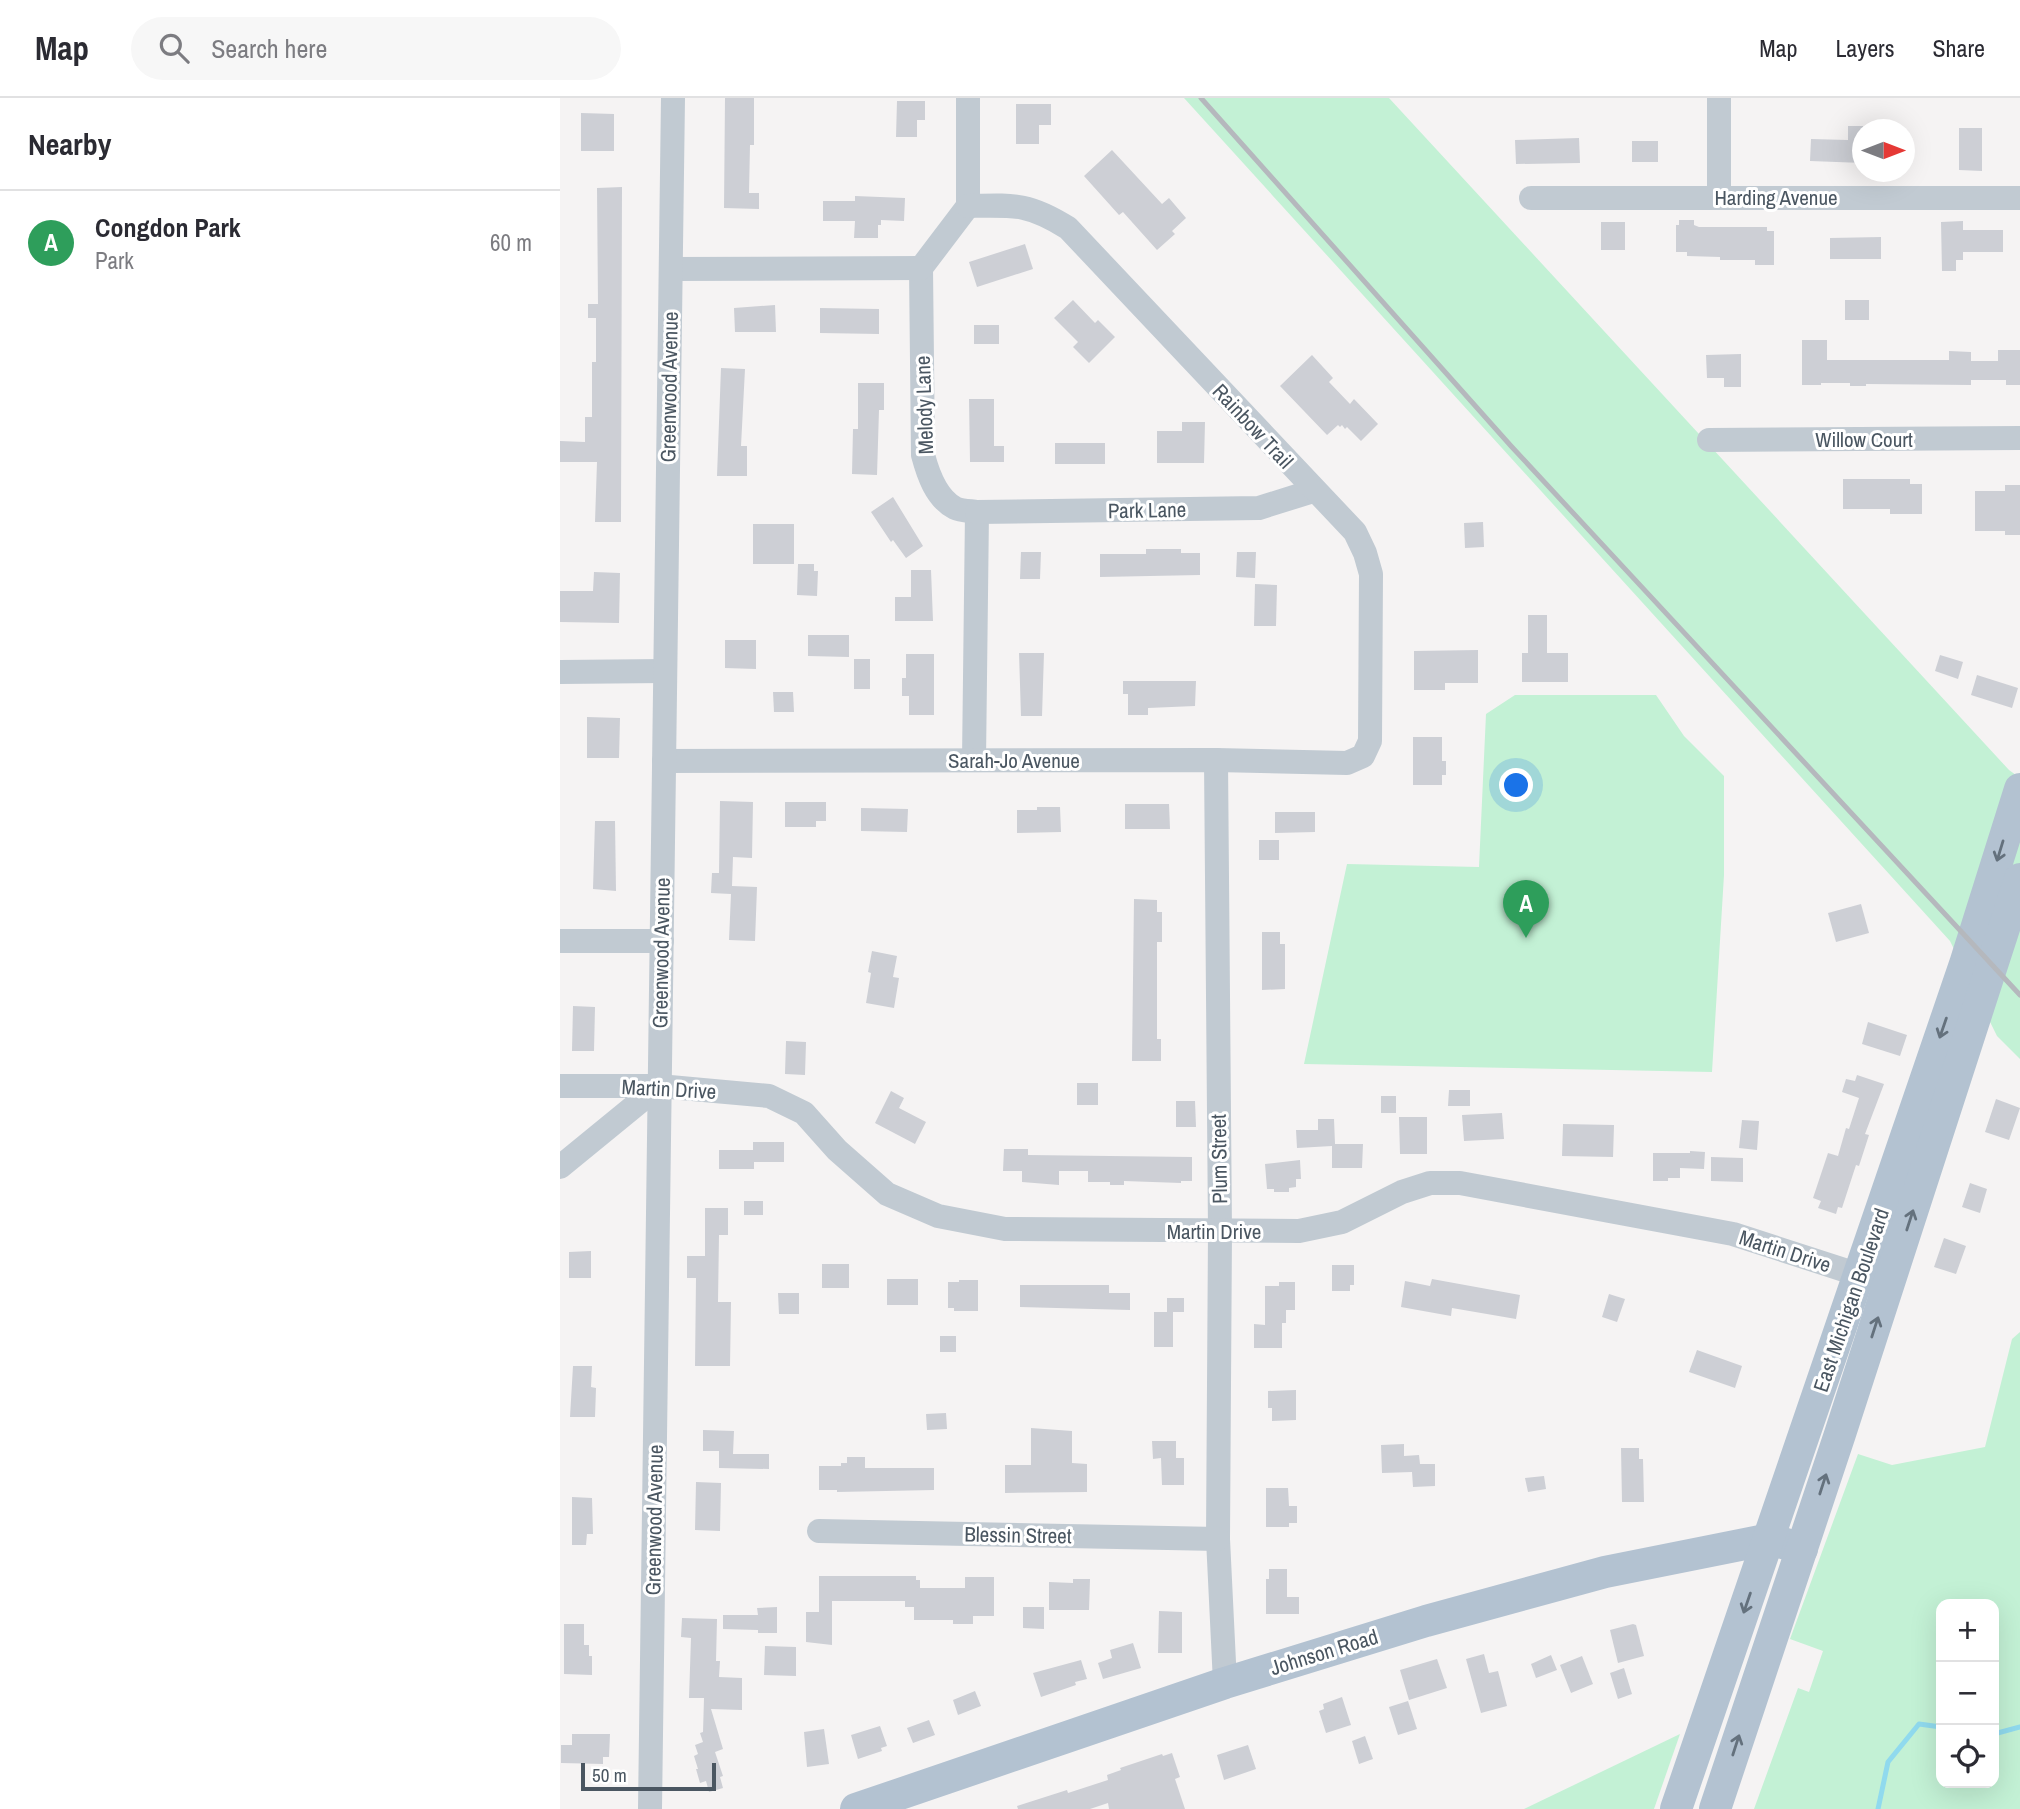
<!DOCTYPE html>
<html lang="en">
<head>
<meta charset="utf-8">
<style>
  body { margin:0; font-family:"Archivo Narrow",sans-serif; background:#f7f7f7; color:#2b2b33 }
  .controls { position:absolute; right:21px; bottom:21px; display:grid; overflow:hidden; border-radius:14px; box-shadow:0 7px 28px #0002 }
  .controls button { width:63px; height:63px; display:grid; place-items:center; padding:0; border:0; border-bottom:2px solid #e1e1e2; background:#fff; color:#2b2b33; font:35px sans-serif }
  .compass { position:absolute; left:1292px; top:21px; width:63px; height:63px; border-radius:50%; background:#fff; box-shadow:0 7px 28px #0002; rotate:90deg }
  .scale { position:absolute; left:21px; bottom:18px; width:135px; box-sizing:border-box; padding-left:7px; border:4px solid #4a5661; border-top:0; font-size:19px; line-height:24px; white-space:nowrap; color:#4a5661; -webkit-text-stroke:5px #fff; paint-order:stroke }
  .you { position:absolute; left:957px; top:688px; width:24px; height:24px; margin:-18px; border:5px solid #fff; border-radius:50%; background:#1a73e8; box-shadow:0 0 0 10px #1a73e833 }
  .badge { display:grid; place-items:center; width:46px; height:46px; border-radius:50%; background:#1a73e8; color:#fff; font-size:23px; font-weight:700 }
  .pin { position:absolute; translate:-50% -58px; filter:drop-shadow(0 2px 4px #0008) }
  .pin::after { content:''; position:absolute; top:37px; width:24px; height:21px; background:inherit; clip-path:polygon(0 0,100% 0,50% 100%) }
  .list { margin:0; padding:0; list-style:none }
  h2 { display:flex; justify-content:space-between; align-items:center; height:91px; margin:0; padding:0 28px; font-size:30px }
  h2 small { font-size:23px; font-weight:400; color:#7c7c81 }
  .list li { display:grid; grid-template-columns:46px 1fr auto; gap:21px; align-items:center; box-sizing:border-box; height:105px; padding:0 28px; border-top:2px solid #e1e1e2 }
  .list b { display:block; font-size:26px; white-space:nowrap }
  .list p { margin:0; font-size:23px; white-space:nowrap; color:#7c7c81 }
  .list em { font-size:23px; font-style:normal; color:#7c7c81 }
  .icon { flex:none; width:38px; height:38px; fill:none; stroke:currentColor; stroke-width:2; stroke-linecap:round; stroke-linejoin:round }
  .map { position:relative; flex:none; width:1460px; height:1711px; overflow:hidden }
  header { display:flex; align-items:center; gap:42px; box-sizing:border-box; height:98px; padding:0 35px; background:#fff; border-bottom:2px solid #e1e1e2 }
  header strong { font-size:33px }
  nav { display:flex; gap:38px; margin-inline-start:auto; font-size:24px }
  .search { width:490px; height:63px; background:#f7f7f7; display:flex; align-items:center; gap:18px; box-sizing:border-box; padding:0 24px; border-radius:38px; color:#7c7c81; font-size:26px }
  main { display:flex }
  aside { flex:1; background:#fff }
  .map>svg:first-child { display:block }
  .green { fill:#c3f1d5; fill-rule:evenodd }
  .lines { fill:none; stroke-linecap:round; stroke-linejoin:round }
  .stream { stroke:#90daee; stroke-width:5 }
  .building { fill:#cdcfd5 }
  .minor { stroke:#c1cad2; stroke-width:24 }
  .major { stroke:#b3c2d1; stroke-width:32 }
  .rail { stroke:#b5b8bd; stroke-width:5 }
  .oneway { stroke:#64717d }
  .labels { text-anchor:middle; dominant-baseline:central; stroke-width:6; stroke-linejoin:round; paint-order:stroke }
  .street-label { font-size:21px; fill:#4a5661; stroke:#fff }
</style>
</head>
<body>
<header>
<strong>Map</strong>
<div class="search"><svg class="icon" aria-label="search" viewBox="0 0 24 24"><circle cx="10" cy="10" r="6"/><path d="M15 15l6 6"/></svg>Search here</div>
<nav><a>Map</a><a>Layers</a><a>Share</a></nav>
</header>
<main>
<aside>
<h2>Nearby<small></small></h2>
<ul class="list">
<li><span class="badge" style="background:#2e9e5b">A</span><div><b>Congdon Park</b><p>Park</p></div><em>60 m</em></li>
</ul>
</aside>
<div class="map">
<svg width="1460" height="1711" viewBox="0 0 1460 1711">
  <rect width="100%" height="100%" fill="#f5f3f3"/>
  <!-- green -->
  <g class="green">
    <polygon points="624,0 829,0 1449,672 1460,680 1460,961 1437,938 1390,843"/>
    <polygon points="955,597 1096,597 1124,638 1164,678 1164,777 1152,974 744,966 787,766 919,769 926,616"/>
    <path d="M1460,1234V1711H1194L1238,1590L1249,1594L1263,1553L1230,1541L1298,1356L1332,1367L1425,1349L1452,1241ZM1381,1506H1434V1685H1381Z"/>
    <polygon points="1120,1636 1094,1711 964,1711"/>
  </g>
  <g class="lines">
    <!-- stream -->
    <g class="stream">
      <polyline points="1434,1636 1460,1629"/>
      <polyline points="1318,1711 1328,1664 1359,1626 1381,1629"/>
    </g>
  </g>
  <!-- building -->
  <g class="building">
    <polygon points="165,0 194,0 194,47 190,47 189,95 199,95 199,111 164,110"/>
    <polygon points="337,3 365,3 365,22 357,22 357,39 336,39"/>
    <polygon points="456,6 491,6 491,27 479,27 479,46 456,46"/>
    <polygon points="21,15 54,16 54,53 21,53"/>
    <polygon points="1288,28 1303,28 1303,65 1250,63 1251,41 1288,42"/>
    <polygon points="1399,30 1422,30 1422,73 1399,72"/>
    <polygon points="1019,40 1020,65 956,66 955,42"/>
    <rect x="1072" y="43" width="26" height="21"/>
    <polygon points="552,52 602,106 609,100 626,120 612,133 615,136 597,152 563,114 559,117 524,78"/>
    <polygon points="62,89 61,424 35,424 37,364 0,364 0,343 25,344 25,319 32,319 32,264 36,264 36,220 28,220 28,206 38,206 37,90"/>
    <polygon points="295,98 345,100 344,123 321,122 321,127 318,127 318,140 294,140 295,123 263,123 263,103 295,103"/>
    <polygon points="1119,122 1134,122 1134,127 1139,129 1207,129 1207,133 1214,133 1214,167 1195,167 1195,162 1160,162 1160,159 1127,158 1127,154 1116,154 1116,127 1119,127"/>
    <polygon points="1403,123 1403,132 1443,132 1443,154 1403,154 1403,162 1396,162 1396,173 1382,173 1381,124"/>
    <rect x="1041" y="124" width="24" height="28"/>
    <polygon points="1321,139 1321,161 1270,161 1270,140"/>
    <polygon points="465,146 473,171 417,189 409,164"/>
    <polygon points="513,202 535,225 538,222 555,239 529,265 513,249 518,244 494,220"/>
    <rect x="1285" y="202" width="24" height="20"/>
    <polygon points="215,207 216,234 175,234 174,210"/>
    <polygon points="260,210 319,211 319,236 260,235"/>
    <rect x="414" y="227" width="25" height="19"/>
    <polygon points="1242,242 1267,242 1267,262 1389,262 1389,253 1411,254 1411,263 1438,263 1438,252 1460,252 1460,287 1446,287 1446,282 1411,282 1411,287 1306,286 1306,288 1290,288 1290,285 1261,285 1261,287 1242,287"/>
    <polygon points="1181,256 1181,289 1164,289 1164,280 1147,280 1146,257"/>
    <polygon points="752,257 773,280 769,284 790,306 794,301 818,326 801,343 787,329 785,331 782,327 780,329 778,327 767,337 720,288"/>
    <polygon points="161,270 185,271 181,348 187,348 187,378 157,378"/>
    <polygon points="298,285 324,285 324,312 319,312 317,377 292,376 293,331 298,331"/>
    <polygon points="409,301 434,301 434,348 444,348 444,364 410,364"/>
    <polygon points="622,324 645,324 644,365 597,365 597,333 622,333"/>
    <rect x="495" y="345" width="50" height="21"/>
    <polygon points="1283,381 1350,381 1350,386 1362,386 1362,416 1330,416 1330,411 1283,411"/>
    <polygon points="1445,387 1460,387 1460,437 1445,437 1445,433 1415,433 1415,393 1445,393"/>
    <polygon points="333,399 363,448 346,460 333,442 331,444 311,414"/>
    <polygon points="923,424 924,449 905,450 904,425"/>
    <rect x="193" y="426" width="41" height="40"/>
    <polygon points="586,451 621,451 621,455 640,455 640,477 540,479 540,456 586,456"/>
    <polygon points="461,454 481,454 480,481 460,481"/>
    <polygon points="677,454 696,454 695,480 676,479"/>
    <polygon points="238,466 254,466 254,473 258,473 257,498 237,497"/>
    <polygon points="351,472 371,472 373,523 335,523 335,499 351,499"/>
    <polygon points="34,474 60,475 59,525 0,524 0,493 33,493"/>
    <polygon points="695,486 717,487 716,528 694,528"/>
    <polygon points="968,517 987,517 987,555 1008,555 1008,584 962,584 962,555 968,555"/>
    <polygon points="248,537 289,537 289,559 248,558"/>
    <polygon points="165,542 196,542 196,571 165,570"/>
    <polygon points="918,552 918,585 885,585 885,592 854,592 854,553"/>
    <polygon points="459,555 484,555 482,618 461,618"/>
    <polygon points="346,556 374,556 374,617 349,617 349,598 342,598 342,580 346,580"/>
    <polygon points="1380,557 1403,564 1398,581 1375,573"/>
    <rect x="294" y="561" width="16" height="30"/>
    <polygon points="1417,577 1458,590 1452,610 1411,597"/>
    <polygon points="563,583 636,583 635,608 588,610 588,617 568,617 568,596 563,596"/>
    <polygon points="213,594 233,594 234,614 214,614"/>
    <polygon points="27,619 60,620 59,660 27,660"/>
    <polygon points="853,639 882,639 882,663 886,663 886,677 882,677 882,687 853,687"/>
    <polygon points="160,703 193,704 192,760 173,759 172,788 197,789 195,843 169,842 171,796 151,795 152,775 159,775"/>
    <polygon points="225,704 266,704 266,723 256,723 256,729 225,729"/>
    <polygon points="565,706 609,706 610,731 565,731"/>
    <polygon points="477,709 500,709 501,734 457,735 457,712 477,712"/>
    <polygon points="301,710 348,711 347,734 301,733"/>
    <polygon points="715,714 755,714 755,734 715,735"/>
    <polygon points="35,723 55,723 56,793 33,791"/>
    <rect x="699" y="742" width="20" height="20"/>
    <polygon points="574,801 597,802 597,814 602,814 602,844 597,844 597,941 601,941 601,963 572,963"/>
    <polygon points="1301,806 1309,835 1276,844 1268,815"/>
    <polygon points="702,834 720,834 720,846 725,846 725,891 702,892"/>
    <polygon points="312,853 337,858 333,879 339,880 334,910 306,905 311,875 308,874"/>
    <polygon points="13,908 35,909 34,953 12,953"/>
    <polygon points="1308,924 1347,937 1340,958 1302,946"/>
    <polygon points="226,943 246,944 245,977 225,976"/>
    <polygon points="1297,977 1324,986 1305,1036 1309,1037 1299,1068 1296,1067 1282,1110 1278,1109 1276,1116 1258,1110 1261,1103 1253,1100 1268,1055 1278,1058 1286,1030 1289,1031 1299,1000 1282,994 1286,981 1295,983"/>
    <rect x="517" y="985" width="21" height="22"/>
    <polygon points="889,992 910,992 910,1008 888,1008"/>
    <polygon points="331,993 344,1000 339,1010 366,1024 355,1046 315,1025"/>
    <rect x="821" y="998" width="15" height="17"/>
    <polygon points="1436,1001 1460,1010 1449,1042 1425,1034"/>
    <polygon points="616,1003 635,1003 636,1029 616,1029"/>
    <polygon points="942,1015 944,1041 904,1043 902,1017"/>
    <polygon points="839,1019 867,1019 867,1056 840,1056"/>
    <polygon points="758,1021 774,1021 775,1046 803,1046 802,1070 772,1070 772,1048 737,1050 736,1032 758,1032"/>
    <polygon points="1182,1022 1199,1023 1197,1052 1179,1050"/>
    <polygon points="1003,1026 1054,1027 1053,1059 1002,1058"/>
    <polygon points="193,1044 224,1044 224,1064 194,1064 194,1071 159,1071 159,1052 193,1052"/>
    <polygon points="444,1051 468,1051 468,1057 632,1059 632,1083 621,1083 621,1085 564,1083 564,1087 550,1087 550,1084 528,1084 528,1073 499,1073 499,1087 462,1084 462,1073 443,1073"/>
    <polygon points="1130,1053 1145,1054 1144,1071 1120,1070 1120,1080 1108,1080 1108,1083 1093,1083 1093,1055 1130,1055"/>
    <polygon points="1151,1059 1183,1060 1183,1084 1151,1083"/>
    <polygon points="740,1062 741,1081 736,1081 736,1089 729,1090 729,1094 714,1094 714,1091 707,1091 705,1066"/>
    <polygon points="1410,1085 1427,1091 1420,1115 1402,1109"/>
    <rect x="184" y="1103" width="19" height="14"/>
    <polygon points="145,1110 168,1110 168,1137 159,1137 158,1204 171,1204 170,1268 135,1268 136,1180 127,1180 127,1158 145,1158"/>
    <polygon points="1384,1140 1406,1148 1396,1176 1374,1169"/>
    <polygon points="31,1153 31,1180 9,1180 9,1154"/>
    <rect x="262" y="1166" width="27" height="24"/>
    <polygon points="772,1167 794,1167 794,1187 790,1187 790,1193 772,1193"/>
    <rect x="327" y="1181" width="31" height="26"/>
    <polygon points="872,1181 960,1197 956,1221 892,1210 891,1218 841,1209 845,1183 870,1188"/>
    <polygon points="399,1182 418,1182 418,1213 394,1213 394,1210 388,1210 388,1184 399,1184"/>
    <polygon points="719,1184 735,1184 735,1212 726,1212 726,1225 722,1225 722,1250 694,1250 694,1226 705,1227 705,1188 719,1188"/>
    <polygon points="460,1187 549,1187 549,1195 570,1195 570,1212 460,1209"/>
    <polygon points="218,1195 239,1195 239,1216 219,1216"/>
    <polygon points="1049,1196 1065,1201 1057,1224 1042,1219"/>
    <polygon points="607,1200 624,1200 624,1214 613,1214 613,1249 594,1249 594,1214 607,1214"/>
    <rect x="380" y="1238" width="16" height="16"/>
    <polygon points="1137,1252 1182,1268 1175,1290 1129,1274"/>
    <polygon points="13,1268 32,1268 31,1289 36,1290 35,1319 10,1319"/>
    <polygon points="736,1292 736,1322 712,1323 712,1310 708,1310 708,1293"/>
    <polygon points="386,1315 387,1331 367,1332 366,1316"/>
    <polygon points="471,1330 512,1333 512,1365 527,1366 527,1394 445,1395 445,1367 471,1367"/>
    <polygon points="143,1332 174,1333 173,1356 209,1356 209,1371 159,1370 159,1353 143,1353"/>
    <polygon points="592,1343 616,1343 616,1360 624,1360 624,1387 602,1387 601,1360 593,1361"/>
    <polygon points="844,1346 844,1358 859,1357 860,1366 875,1366 875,1388 853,1389 852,1374 822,1375 821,1347"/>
    <polygon points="1061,1350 1079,1350 1079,1361 1083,1361 1084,1404 1062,1404"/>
    <polygon points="287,1359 305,1359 305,1370 374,1370 374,1392 277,1394 277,1392 259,1392 259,1368 281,1368 281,1365 287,1365"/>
    <polygon points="984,1378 986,1391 968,1394 965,1380"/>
    <polygon points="136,1384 161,1385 160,1433 135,1432"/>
    <polygon points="706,1390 728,1390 729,1408 737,1408 737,1425 729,1425 729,1429 706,1429"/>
    <polygon points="12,1399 32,1400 33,1436 27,1436 26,1447 12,1447"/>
    <polygon points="709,1471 727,1471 727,1499 739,1499 739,1516 706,1516 706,1481 709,1481"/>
    <polygon points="259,1478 356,1478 356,1482 360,1482 360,1490 405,1490 405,1479 434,1479 434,1518 413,1518 413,1526 393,1526 393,1522 354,1522 354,1509 345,1509 345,1503 272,1503 272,1547 246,1544 246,1514 259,1514"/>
    <polygon points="513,1481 530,1481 529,1512 489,1512 489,1484 513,1485"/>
    <polygon points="217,1509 217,1535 198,1535 198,1532 163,1531 163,1517 198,1517 197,1510"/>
    <polygon points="463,1509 484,1509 484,1531 463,1530"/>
    <polygon points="599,1513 622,1514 622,1555 598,1555"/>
    <polygon points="122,1520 157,1521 156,1563 160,1563 159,1579 182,1580 182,1612 151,1611 163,1651 155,1654 163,1678 160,1679 163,1690 149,1694 146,1683 140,1685 136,1671 138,1671 134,1658 138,1656 135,1647 143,1644 140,1635 143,1634 144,1600 129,1600 131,1540 121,1539"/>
    <polygon points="4,1526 24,1526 24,1547 29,1547 29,1558 32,1558 32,1577 4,1576"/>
    <polygon points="1073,1526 1076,1527 1084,1558 1058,1565 1050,1532"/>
    <polygon points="573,1545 581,1570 543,1581 538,1565 552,1560 550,1552"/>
    <polygon points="205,1548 236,1549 236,1578 204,1577"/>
    <polygon points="924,1556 929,1575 938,1573 947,1608 921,1615 906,1561"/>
    <polygon points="991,1557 997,1572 976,1580 971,1566"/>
    <polygon points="1022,1558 1033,1586 1011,1595 1000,1567"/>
    <polygon points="877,1561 887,1590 849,1602 840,1572"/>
    <polygon points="521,1562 527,1581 515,1584 516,1587 481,1599 473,1575"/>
    <polygon points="1064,1570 1072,1596 1058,1601 1050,1575"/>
    <polygon points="415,1593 421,1608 398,1617 393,1602"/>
    <polygon points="782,1599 791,1627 766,1635 759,1613 764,1611 763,1606"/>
    <polygon points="848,1603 857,1631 838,1637 829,1609"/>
    <polygon points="369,1622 375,1637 353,1645 347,1630"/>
    <polygon points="320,1628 327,1648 321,1650 322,1653 298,1661 291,1637"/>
    <polygon points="264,1631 269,1666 247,1669 244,1634"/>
    <polygon points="12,1636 50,1636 49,1659 43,1659 43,1666 1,1665 1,1647 12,1647"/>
    <polygon points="805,1638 813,1661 799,1666 792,1643"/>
    <polygon points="688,1647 696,1671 664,1682 657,1657"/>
    <polygon points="612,1655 620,1679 615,1681 625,1711 549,1711 548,1705 530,1711 458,1711 457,1708 507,1692 508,1695 548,1682 547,1677 561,1672 560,1670 602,1656 603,1658"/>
  </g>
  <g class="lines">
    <!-- minor -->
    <g class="minor">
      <polyline points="408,0 408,108"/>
      <polyline points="1159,0 1159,99"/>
      <polyline points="971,100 1460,100"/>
      <path d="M408,108L361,170L363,357C368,376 376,400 395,410C401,413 411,413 417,414L414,662"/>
      <polyline points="111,171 361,170"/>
      <polyline points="1149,342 1460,340"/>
      <polyline points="417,414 699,410 753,393"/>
      <polyline points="0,574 105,573"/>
      <polyline points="656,662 660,1133 658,1441 665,1585"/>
      <path d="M104,663L656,662L787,665L803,658L810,643L811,476L805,455L795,434L508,130C468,105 454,107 408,108"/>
      <polyline points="0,843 102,843"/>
      <polyline points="0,988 99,988 209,998 244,1015 277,1052 327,1096 378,1118 445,1131 739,1133 782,1124 842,1094 870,1085 900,1085 1173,1136 1315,1182"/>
      <polyline points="0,1069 99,988"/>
      <polyline points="259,1433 658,1441"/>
      <polyline points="90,1711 113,0"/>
    </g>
    <!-- major -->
    <g class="major">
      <polyline points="296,1711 665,1585 866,1523 1045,1474 1210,1441 1242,1451"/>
      <polyline points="1116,1711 1405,866 1460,691"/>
      <polyline points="1155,1711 1280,1336 1460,781"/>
    </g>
    <!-- rail -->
    <polyline class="rail" points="641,0 951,348 1460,897"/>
  </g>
  <!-- one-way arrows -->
  <defs><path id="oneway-shaft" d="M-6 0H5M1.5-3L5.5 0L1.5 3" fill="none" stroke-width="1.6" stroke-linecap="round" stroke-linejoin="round" transform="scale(1.75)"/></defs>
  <g class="oneway">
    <use href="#oneway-shaft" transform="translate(1440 753) rotate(107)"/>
    <use href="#oneway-shaft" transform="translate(1383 930) rotate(109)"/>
    <use href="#oneway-shaft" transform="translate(1350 1122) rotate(-72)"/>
    <use href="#oneway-shaft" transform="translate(1315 1229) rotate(-72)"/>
    <use href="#oneway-shaft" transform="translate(1263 1386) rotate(-72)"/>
    <use href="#oneway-shaft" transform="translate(1187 1505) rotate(109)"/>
    <use href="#oneway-shaft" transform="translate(1176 1647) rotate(-72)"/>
  </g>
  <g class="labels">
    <!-- street labels -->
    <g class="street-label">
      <text x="1216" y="99">Harding Avenue</text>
      <text transform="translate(109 289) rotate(-89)">Greenwood Avenue</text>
      <text transform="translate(364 307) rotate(-92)">Melody Lane</text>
      <text transform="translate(693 328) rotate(47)">Rainbow Trail</text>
      <text x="1304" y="341">Willow Court</text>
      <text transform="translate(587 412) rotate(-1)">Park Lane</text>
      <text x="454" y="662">Sarah-Jo Avenue</text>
      <text transform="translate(101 855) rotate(-89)">Greenwood Avenue</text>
      <text transform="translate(109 991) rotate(3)">Martin Drive</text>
      <text transform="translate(659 1061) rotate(-91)">Plum Street</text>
      <text x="654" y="1133">Martin Drive</text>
      <text transform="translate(1225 1153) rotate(18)">Martin Drive</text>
      <text transform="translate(1291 1202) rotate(-71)">East Michigan Boulevard</text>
      <text transform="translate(94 1422) rotate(-89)">Greenwood Avenue</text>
      <text transform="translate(458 1437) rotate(1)">Blessin Street</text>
      <text transform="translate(764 1554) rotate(-17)">Johnson Road</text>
    </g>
  </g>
</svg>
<div class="controls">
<button>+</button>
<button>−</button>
<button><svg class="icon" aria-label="locate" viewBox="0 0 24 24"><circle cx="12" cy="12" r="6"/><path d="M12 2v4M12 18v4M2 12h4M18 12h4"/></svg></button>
</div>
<svg class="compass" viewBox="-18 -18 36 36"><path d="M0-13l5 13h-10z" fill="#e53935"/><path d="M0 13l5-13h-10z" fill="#7c7c81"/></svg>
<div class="scale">50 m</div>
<div class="you"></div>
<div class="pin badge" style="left:966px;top:840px;background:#2e9e5b">A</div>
</div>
</main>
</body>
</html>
